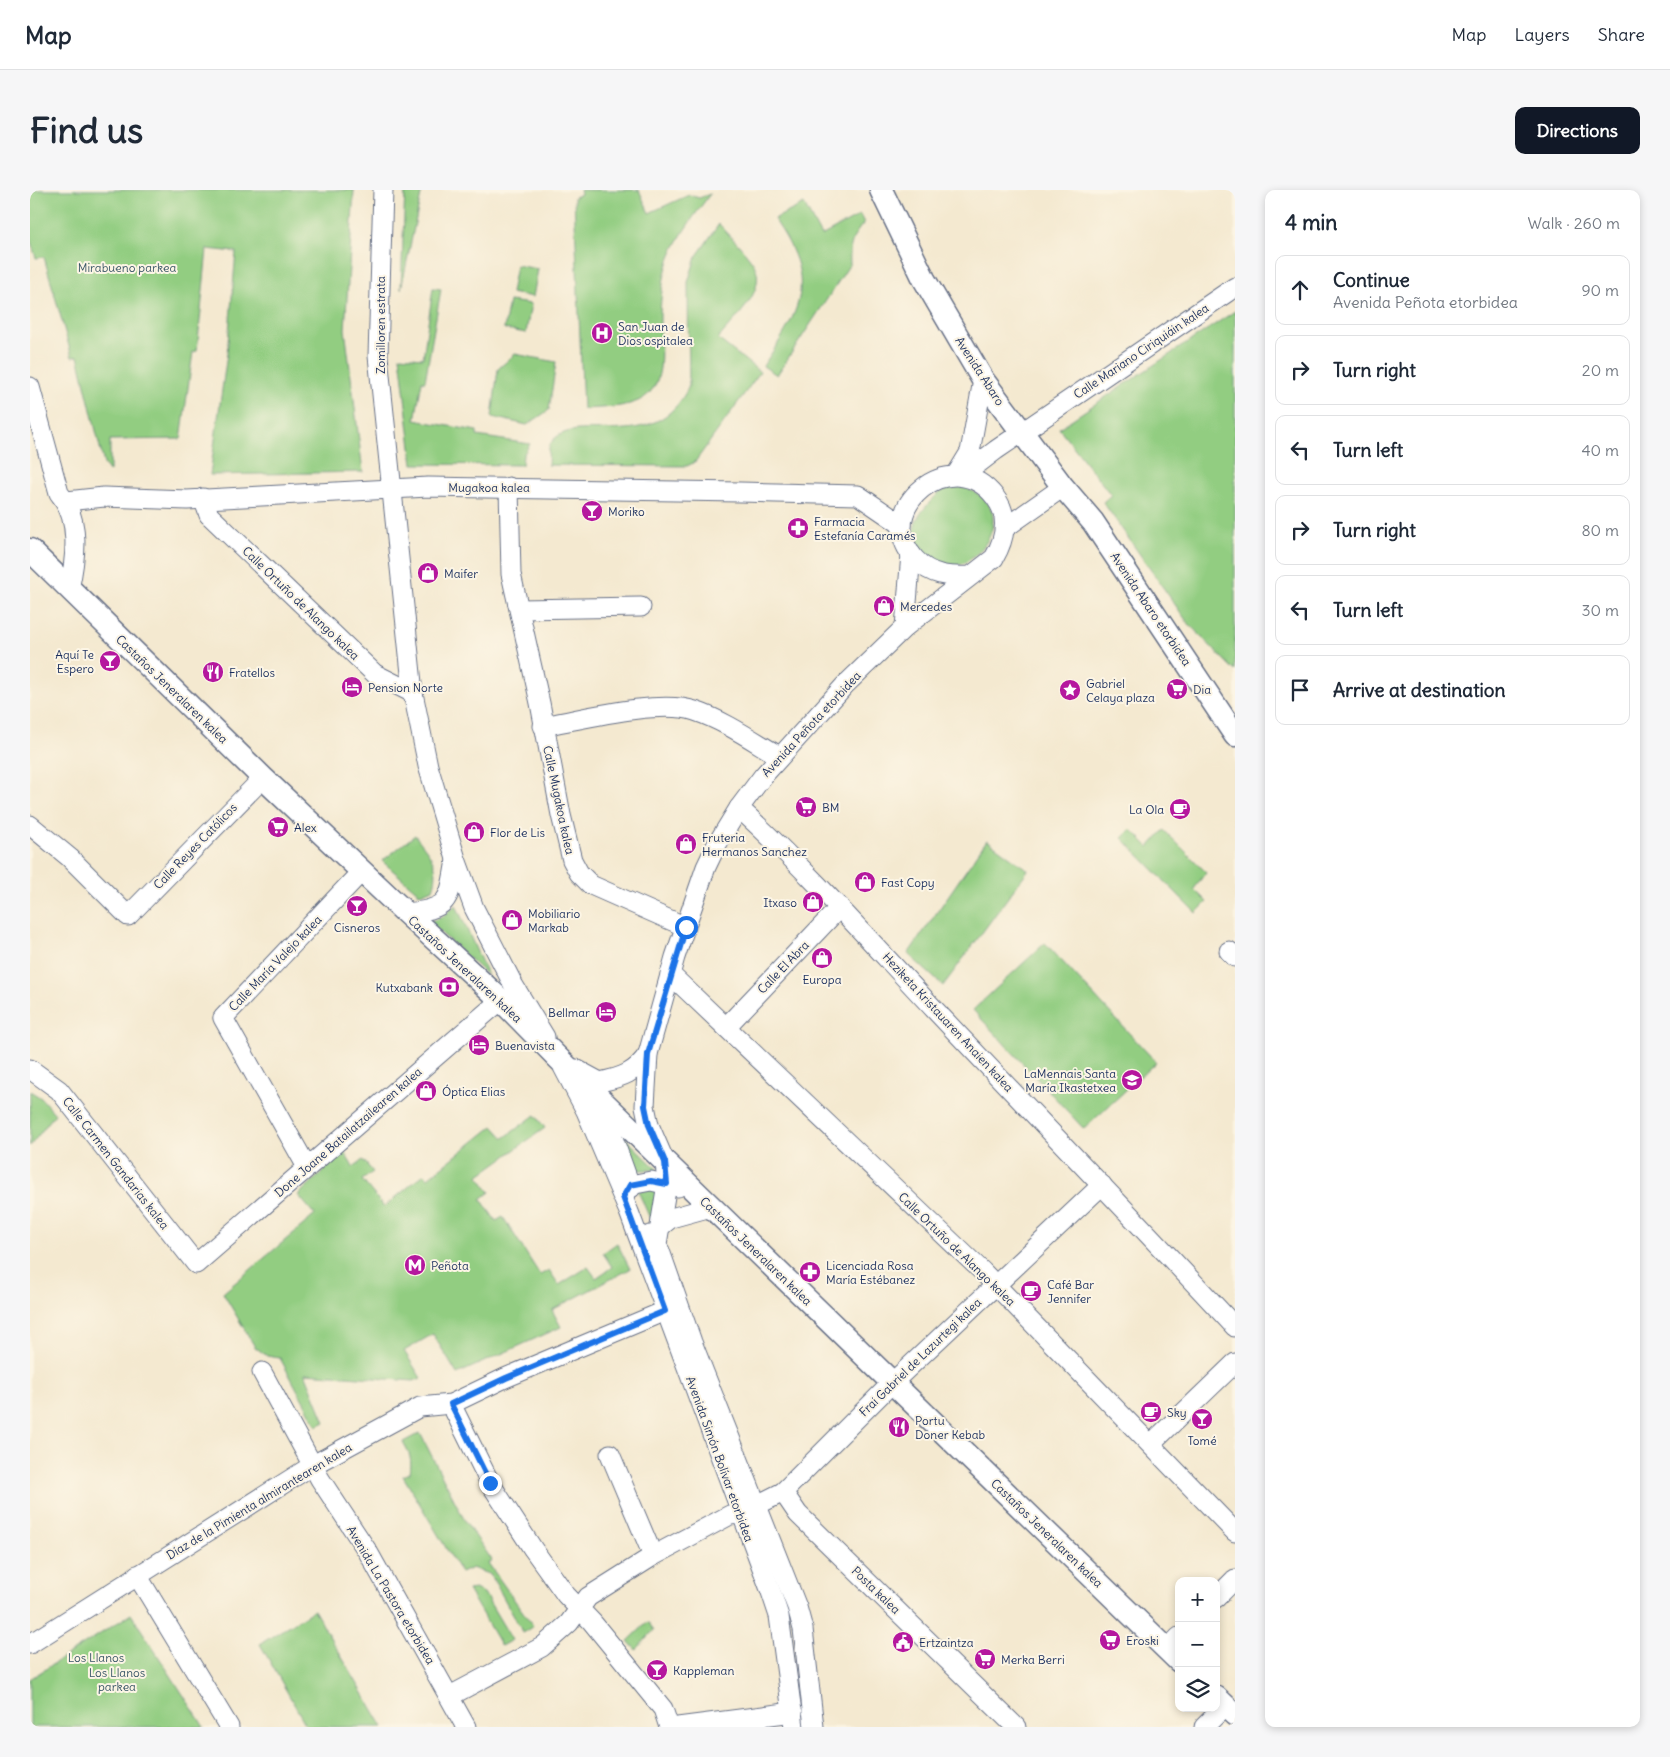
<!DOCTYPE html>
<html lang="en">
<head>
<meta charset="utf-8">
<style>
  body { margin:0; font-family:Delius,sans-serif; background:#f6f6f7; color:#1f2937 }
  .controls { position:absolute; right:15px; bottom:15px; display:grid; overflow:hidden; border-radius:10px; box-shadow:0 2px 8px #0003 }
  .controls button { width:45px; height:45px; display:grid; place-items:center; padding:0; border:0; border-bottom:1px solid #e0e1e3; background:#fff; color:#1f2937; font:25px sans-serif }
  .stop { position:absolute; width:15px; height:15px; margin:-11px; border:4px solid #1a73e8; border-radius:50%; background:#fff }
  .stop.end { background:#1a73e8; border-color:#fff; box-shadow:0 1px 5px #0008 }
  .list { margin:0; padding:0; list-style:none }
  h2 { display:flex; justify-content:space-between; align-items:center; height:65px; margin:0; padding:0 20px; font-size:21px }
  h2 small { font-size:16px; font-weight:400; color:#747a83 }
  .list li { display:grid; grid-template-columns:32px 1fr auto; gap:15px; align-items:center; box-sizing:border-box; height:70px; margin:0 10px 10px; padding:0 10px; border:1px solid #e0e1e3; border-radius:10px }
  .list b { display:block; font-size:19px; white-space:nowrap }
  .list p { margin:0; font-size:16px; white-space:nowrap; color:#747a83 }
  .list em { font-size:16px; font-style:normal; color:#747a83 }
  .icon { flex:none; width:28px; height:28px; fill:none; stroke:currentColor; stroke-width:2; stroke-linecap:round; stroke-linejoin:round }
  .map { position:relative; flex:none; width:1205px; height:1537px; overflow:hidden; border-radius:10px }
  header { display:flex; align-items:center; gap:30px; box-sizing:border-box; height:70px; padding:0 25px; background:#fff; border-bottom:1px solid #e0e1e3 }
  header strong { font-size:24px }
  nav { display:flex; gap:28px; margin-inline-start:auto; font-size:18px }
  .intro { display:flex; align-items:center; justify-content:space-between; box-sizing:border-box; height:120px; padding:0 30px }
  h1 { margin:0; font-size:35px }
  .button { padding:12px 22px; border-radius:10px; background:#111827; color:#fff; font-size:18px; font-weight:700 }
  main { display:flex; gap:30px; padding:0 30px }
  aside { flex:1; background:#fff; border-radius:10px; box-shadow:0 2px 8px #0003 }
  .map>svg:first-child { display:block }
  .green { fill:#92cd81; stroke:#567e70 }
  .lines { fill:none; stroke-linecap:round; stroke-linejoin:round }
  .minor-casing { stroke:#677086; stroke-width:21 }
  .tertiary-casing { stroke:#677086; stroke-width:25 }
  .minor { stroke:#fff; stroke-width:19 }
  .tertiary { stroke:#fff; stroke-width:22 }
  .route { stroke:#1a73e8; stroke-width:6 }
  .labels { text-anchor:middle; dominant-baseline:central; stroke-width:4; stroke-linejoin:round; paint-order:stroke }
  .park-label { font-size:12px; fill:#395667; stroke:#fcf5e5 }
  .street-label { font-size:12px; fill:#1b2f5e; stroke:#fcf5e5 }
  .poi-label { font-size:12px; fill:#1b2f5e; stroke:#fcf5e5; text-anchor:start }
</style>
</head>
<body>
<header>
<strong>Map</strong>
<nav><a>Map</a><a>Layers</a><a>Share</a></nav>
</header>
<div class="intro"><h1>Find us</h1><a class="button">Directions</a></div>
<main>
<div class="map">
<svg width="1205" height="1537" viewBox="0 0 1205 1537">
  <rect width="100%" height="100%" fill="#fcf5e5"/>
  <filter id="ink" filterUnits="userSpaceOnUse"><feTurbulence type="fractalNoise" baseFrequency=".02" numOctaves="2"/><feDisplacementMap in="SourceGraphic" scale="10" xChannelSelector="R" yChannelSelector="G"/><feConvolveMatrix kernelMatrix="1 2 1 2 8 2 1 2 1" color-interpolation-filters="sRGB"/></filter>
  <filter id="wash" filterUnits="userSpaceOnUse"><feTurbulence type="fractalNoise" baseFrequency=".0096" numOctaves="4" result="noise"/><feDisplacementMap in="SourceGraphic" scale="20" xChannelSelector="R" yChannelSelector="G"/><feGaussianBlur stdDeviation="1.12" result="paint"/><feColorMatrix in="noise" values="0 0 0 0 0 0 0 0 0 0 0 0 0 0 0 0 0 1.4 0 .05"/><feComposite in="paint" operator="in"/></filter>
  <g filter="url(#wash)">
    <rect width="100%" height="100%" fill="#f4e9d0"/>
    <!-- green -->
    <g class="green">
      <polygon points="0,0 324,0 315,139 333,282 180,285 197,164 206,62 177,59 167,161 163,162 151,249 80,250 80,282 74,274 48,166 42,167 14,67 6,68 0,49"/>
      <polygon points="375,0 392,0 371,99"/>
      <path d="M550,0H609L619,23L659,5L669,8L680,4C663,28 643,52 636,80C632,95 630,114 630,130C629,159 640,201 603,213C587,218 569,218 553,219L544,7L551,4Z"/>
      <path d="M774,14L791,46L830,25L834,33C822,46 819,56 820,74L747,185L733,176C772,118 788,92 744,29Z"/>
      <path d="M689,34C699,45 721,66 726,79C735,104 701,132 688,149L730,182L665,272L657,276L518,275C519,268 517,259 521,253C543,219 625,270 659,196L658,92L666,67Z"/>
      <polygon points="486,75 508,79 503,107 481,103"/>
      <polygon points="403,98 411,99 395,191 392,191 385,230 447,241 447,246 500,254 493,265 492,275 383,274 370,166 393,168"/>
      <polygon points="479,111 501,114 496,143 474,139"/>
      <polygon points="1205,121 1205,481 1158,433 1073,312 1081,305 1029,238"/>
      <polygon points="485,164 526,172 519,220 497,235 462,227 468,179"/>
      <path d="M931,297C1001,315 941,398 899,373C896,370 893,364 891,361C877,341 886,327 901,311C904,308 908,303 912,301C917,298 926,298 931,297Z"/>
      <polygon points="1101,639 1119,657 1134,640 1176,682 1164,699 1177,712 1166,723 1092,648"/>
      <path d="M385,645C398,663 412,675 403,699L390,704L352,671Z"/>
      <polygon points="957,650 998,680 913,796 878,764"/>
      <polygon points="426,715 458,786 399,732 412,727"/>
      <polygon points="1015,753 1126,872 1054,939 943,820"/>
      <polygon points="0,901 11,908 25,924 0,956"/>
      <polygon points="505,925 515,938 448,986 460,1002 451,1009 466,1031 473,1027 510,1085 519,1080 529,1095 558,1077 566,1088 582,1077 573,1063 587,1053 600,1079 522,1120 531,1137 427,1184 403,1144 374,1161 391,1188 384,1191 275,1183 295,1232 287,1236 250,1168 237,1166 225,1157 193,1103 285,1025 268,1005 314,962 323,977 333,970 343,982 332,990 354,1017 394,984 398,988 463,936 474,948"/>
      <polygon points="590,943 628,980 602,980"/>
      <polygon points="619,998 627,1001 625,1040 608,1001"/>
      <path d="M390,1243L435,1331L462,1370L458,1373L503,1436L493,1443L461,1385L442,1378L431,1383L373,1286L380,1283C382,1270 380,1263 373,1252Z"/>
      <polygon points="445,1399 454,1403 482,1450 471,1456 438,1400"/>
      <polygon points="284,1420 353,1537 277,1537 230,1454"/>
      <polygon points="101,1424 174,1537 0,1537 0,1489"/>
      <polygon points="618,1432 624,1440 606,1460 598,1451"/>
    </g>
  </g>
  <g filter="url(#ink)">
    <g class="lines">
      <!-- minor casing -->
      <g class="minor-casing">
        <g id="minor">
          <polyline points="353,0 348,166 383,503 398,576 426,669 444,718 484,796 515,847"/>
          <path d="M0,197L29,303C51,329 46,368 39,399"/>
          <polyline points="926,285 940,262 953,190"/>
          <polyline points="932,286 966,260 1205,97"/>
          <polyline points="479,297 481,384 510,513 531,625 542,670 549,683 561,695 656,737"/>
          <polyline points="173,308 179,325 345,484 383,503"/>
          <polyline points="37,311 74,307 157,310 398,297 710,302 828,305 872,335"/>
          <polyline points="975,338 1033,297"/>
          <polyline points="490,419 611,417"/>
          <polyline points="875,437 881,364"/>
          <path d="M513,536C552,529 630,509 665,521C695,531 722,550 749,566"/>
          <path d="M709,618C778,681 840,751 904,819C1004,925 1106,1030 1205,1137"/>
          <polyline points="0,635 40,668 98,726 233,588"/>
          <path d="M376,723C420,719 419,711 426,670"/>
          <polyline points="1199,761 1205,767"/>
          <polyline points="640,784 953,1082 1205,1342"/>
          <polyline points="696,837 810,717"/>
          <polyline points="533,877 556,921 599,1022 741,1402 749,1426 764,1537"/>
          <polyline points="0,879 29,900 166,1074 471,810"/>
          <path d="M546,879L570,892C593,887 605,883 618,864"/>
          <polyline points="569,909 601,998"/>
          <polyline points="277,977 193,828 332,681"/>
          <polyline points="595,1004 600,995 621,991 648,997"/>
          <polyline points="631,1036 641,1028 681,1017"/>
          <polyline points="620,1045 630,1061 662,1152 767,1417 773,1439 784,1537"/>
          <path d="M627,1054L637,994L635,972L619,935L615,916L618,864L645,767L676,677L687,654L709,618L733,586L815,495L875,437L964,368C975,349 980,326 965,307C922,251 840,320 885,369C901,386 919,387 941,386"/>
          <polyline points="232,1182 290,1289 338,1362 436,1537"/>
          <polyline points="421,1214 460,1293 503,1359 536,1405 562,1432 633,1519 639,1537"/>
          <polyline points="1121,1254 1205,1173"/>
          <polyline points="580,1264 623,1366"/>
          <polyline points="753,1302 768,1324 986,1537"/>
          <polyline points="727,1315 753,1302 862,1193 1072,995"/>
          <polyline points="107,1385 199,1537"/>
          <polyline points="1186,1408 1205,1389"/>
          <polyline points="0,1454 283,1275 390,1217 421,1214 475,1188 635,1121"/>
          <polyline points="1137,1460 1149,1447"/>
          <polyline points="420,1506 512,1457 539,1433 558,1407 623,1366 700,1325 710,1324"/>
          <polyline points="648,1537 763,1522"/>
          <polyline points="1174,1537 1195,1516"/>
        </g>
      </g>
      <!-- tertiary casing -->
      <g class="tertiary-casing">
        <g id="tertiary">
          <polyline points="851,0 894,89 953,190 1033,297 1063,332 1205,545"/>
          <polyline points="0,360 233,588 376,723 471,810 528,868 1149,1471"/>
          <polyline points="1186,1507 1205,1525"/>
        </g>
      </g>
      <!-- minor -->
      <use href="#minor" class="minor"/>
      <!-- tertiary -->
      <use href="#tertiary" class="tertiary"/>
    </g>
  </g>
  <g class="lines" filter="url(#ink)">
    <!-- route -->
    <polyline class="route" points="460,1293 421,1214 476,1188 635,1121 593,1007 600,995 621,991 637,994 635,972 619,935 615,916 618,864 656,737"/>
  </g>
  <!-- icons -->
  <defs>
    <g id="hospital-disc" transform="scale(1.125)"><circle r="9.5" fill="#b5179e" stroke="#fcf5e5"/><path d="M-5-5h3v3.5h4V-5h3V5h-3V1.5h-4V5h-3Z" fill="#fff"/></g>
    <g id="bar-disc" transform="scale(1.125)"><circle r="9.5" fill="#b5179e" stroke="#fcf5e5"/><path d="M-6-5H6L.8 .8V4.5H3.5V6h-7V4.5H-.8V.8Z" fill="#fff"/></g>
    <g id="pharmacy-disc" transform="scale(1.125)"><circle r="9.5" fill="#b5179e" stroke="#fcf5e5"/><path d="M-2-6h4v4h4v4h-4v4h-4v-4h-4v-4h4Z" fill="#fff"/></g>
    <g id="shop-disc" transform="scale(1.125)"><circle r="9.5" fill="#b5179e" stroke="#fcf5e5"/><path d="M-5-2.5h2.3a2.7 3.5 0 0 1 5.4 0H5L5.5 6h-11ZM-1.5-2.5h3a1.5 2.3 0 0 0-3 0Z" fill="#fff"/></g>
    <g id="restaurant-disc" transform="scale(1.125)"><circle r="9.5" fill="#b5179e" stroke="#fcf5e5"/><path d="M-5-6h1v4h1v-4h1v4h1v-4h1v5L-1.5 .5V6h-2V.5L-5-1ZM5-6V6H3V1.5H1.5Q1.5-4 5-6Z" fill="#fff"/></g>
    <g id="hotel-disc" transform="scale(1.125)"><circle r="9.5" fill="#b5179e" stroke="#fcf5e5"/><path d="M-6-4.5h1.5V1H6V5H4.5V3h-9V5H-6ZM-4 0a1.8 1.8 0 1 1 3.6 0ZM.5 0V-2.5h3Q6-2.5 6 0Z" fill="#fff"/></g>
    <g id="supermarket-disc" transform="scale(1.125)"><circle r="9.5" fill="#b5179e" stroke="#fcf5e5"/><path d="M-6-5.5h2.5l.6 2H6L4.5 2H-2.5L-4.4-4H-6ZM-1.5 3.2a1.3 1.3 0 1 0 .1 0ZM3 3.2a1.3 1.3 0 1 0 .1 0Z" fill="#fff"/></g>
    <g id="sight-disc" transform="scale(1.125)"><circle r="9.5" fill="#b5179e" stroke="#fcf5e5"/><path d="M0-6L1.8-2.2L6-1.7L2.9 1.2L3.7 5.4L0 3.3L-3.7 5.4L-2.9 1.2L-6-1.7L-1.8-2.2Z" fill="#fff"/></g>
    <g id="cafe-disc" transform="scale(1.125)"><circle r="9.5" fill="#b5179e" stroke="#fcf5e5"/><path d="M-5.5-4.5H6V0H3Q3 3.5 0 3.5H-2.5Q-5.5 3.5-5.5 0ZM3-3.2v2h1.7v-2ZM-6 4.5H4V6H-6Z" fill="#fff"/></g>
    <g id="bank-disc" transform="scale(1.125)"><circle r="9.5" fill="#b5179e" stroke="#fcf5e5"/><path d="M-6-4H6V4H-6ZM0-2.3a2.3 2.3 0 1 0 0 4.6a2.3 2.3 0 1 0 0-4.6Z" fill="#fff"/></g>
    <g id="school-disc" transform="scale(1.125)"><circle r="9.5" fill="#b5179e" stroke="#fcf5e5"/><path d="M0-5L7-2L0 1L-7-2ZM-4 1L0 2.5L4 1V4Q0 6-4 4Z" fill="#fff"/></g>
    <g id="metro-disc" transform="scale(1.125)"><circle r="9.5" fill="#b5179e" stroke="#fcf5e5"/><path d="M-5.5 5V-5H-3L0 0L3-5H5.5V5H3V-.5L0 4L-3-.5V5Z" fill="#fff"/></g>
    <g id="civic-disc" transform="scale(1.125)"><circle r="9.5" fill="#b5179e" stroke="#fcf5e5"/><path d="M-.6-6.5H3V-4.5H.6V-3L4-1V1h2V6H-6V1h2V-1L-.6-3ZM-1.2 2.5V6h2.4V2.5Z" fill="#fff"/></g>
  </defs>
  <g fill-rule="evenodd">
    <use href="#hospital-disc" x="572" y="143"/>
    <use href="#bar-disc" x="562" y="321"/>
    <use href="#pharmacy-disc" x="768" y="338"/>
    <use href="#shop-disc" x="398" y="383"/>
    <use href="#shop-disc" x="854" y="416"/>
    <use href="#bar-disc" x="80" y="471"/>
    <use href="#restaurant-disc" x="183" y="482"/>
    <use href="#hotel-disc" x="322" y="497"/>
    <use href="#supermarket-disc" x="1147" y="499"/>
    <use href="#sight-disc" x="1040" y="500"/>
    <use href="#supermarket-disc" x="776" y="617"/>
    <use href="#cafe-disc" x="1150" y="619"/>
    <use href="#supermarket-disc" x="248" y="637"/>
    <use href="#shop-disc" x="444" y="642"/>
    <use href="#shop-disc" x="656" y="654"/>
    <use href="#shop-disc" x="835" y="692"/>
    <use href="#shop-disc" x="783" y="712"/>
    <use href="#bar-disc" x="327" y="716"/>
    <use href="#shop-disc" x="482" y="730"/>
    <use href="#shop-disc" x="792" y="768"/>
    <use href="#bank-disc" x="419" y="797"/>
    <use href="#hotel-disc" x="576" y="822"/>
    <use href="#hotel-disc" x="449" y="855"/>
    <use href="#school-disc" x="1102" y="890"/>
    <use href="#shop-disc" x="396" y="901"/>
    <use href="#metro-disc" x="385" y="1075"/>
    <use href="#pharmacy-disc" x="780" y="1082"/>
    <use href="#cafe-disc" x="1001" y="1101"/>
    <use href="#cafe-disc" x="1121" y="1222"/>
    <use href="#bar-disc" x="1172" y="1229"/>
    <use href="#restaurant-disc" x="869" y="1237"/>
    <use href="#supermarket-disc" x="1080" y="1450"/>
    <use href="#civic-disc" x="873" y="1452"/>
    <use href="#supermarket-disc" x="955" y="1469"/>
    <use href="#bar-disc" x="627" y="1480"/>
  </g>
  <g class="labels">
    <!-- park labels -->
    <g class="park-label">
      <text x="97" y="77">Mirabueno parkea</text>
      <text x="66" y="1467">Los Llanos</text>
      <text x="87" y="1482">Los Llanos<tspan x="87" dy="14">parkea</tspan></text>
    </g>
    <!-- street labels -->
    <g class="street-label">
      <text transform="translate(350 135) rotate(-90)">Zomilloren estrata</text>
      <text transform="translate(1111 161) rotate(-34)">Calle Mariano Ciriquiáin kalea</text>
      <text transform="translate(950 181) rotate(57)">Avenida Abaro</text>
      <text x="459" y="297">Mugakoa kalea</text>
      <text transform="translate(271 413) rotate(44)">Calle Ortuño de Alango kalea</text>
      <text transform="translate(1121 419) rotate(56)">Avenida Abaro etorbidea</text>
      <text transform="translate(142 499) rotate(44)">Castaños Jeneralaren kalea</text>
      <text transform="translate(781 534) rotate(-47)">Avenida Peñota etorbidea</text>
      <text transform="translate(529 610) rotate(78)">Calle Mugakoa kalea</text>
      <text transform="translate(165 656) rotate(-46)">Calle Reyes Católicos</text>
      <text transform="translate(245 773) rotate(-46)">Calle María Valejo kalea</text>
      <text transform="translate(753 777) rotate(-46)">Calle El Abra</text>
      <text transform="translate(435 779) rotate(43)">Castaños Jeneralaren kalea</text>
      <text transform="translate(918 832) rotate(47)">Heziketa Kristauaren Anaien kalea</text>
      <text transform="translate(318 942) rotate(-41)">Done Joane Batailatzailearen kalea</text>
      <text transform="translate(86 973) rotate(52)">Calle Carmen Gandarias kalea</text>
      <text transform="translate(927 1059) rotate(44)">Calle Ortuño de Alango kalea</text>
      <text transform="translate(726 1061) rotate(44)">Castaños Jeneralaren kalea</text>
      <text transform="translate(890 1167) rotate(-44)">Frai Gabriel de Lazurtegi kalea</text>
      <text transform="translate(690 1269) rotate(70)">Avenida Simón Bolívar etorbidea</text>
      <text transform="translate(229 1311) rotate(-31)">Díaz de la Pimienta almirantearen kalea</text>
      <text transform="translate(1017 1343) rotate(44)">Castaños Jeneralaren kalea</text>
      <text transform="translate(846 1400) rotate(44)">Posta kalea</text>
      <text transform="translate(361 1405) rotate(59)">Avenida La Pastora etorbidea</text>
    </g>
    <!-- poi labels -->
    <g class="poi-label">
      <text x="588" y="136">San Juan de<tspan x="588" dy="14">Dios ospitalea</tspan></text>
      <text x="578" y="321">Moriko</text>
      <text x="784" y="331">Farmacia<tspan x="784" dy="14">Estefanía Caramés</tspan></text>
      <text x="414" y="383">Maifer</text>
      <text x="870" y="416">Mercedes</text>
      <text x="64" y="464" text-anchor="end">Aquí Te<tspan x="64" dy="14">Espero</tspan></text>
      <text x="199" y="482">Fratellos</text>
      <text x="1056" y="493">Gabriel<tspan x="1056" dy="14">Celaya plaza</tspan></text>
      <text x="338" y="497">Pension Norte</text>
      <text x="1163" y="499">Dia</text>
      <text x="792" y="617">BM</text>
      <text x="1134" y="619" text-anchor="end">La Ola</text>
      <text x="264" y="637">Alex</text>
      <text x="460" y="642">Flor de Lis</text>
      <text x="672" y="647">Fruteria<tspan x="672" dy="14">Hermanos Sanchez</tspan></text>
      <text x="851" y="692">Fast Copy</text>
      <text x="767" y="712" text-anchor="end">Itxaso</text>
      <text x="498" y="723">Mobiliario<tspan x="498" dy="14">Markab</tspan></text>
      <text x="327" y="737" text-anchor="middle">Cisneros</text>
      <text x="792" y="789" text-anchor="middle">Europa</text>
      <text x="403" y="797" text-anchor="end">Kutxabank</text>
      <text x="560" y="822" text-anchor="end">Bellmar</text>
      <text x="465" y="855">Buenavista</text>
      <text x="1086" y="883" text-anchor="end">LaMennais Santa<tspan x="1086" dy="14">María Ikastetxea</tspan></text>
      <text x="412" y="901">Óptica Elias</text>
      <text x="401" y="1075">Peñota</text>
      <text x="796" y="1075">Licenciada Rosa<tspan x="796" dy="14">María Estébanez</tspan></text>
      <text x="1017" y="1094">Café Bar<tspan x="1017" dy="14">Jennifer</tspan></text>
      <text x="1137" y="1222">Sky</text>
      <text x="885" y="1230">Portu<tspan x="885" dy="14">Doner Kebab</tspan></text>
      <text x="1172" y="1250" text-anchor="middle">Tomé</text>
      <text x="1096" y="1450">Eroski</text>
      <text x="889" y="1452">Ertzaintza</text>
      <text x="971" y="1469">Merka Berri</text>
      <text x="643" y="1480">Kappleman</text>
    </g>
  </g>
</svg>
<div class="controls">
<button>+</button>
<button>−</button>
<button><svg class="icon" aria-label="layers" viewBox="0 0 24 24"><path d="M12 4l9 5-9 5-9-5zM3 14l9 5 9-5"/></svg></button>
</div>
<div class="stop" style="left:656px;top:737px"></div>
<div class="stop end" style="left:460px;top:1293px"></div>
</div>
<aside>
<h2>4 min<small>Walk · 260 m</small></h2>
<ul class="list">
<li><svg class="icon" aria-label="ahead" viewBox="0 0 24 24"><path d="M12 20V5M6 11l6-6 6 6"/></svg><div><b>Continue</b><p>Avenida Peñota etorbidea</p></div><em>90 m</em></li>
<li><svg class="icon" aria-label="right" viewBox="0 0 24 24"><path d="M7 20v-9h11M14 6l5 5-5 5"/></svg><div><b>Turn right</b></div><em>20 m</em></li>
<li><svg class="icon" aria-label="left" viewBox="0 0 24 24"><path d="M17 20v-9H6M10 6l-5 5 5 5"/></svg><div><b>Turn left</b></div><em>40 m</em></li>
<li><svg class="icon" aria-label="right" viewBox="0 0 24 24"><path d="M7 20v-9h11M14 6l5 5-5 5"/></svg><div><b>Turn right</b></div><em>80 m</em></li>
<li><svg class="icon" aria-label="left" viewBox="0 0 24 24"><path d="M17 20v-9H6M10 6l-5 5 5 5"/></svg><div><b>Turn left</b></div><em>30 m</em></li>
<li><svg class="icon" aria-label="arrive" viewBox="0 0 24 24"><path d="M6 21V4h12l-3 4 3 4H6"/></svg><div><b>Arrive at destination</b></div></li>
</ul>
</aside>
</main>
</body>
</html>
